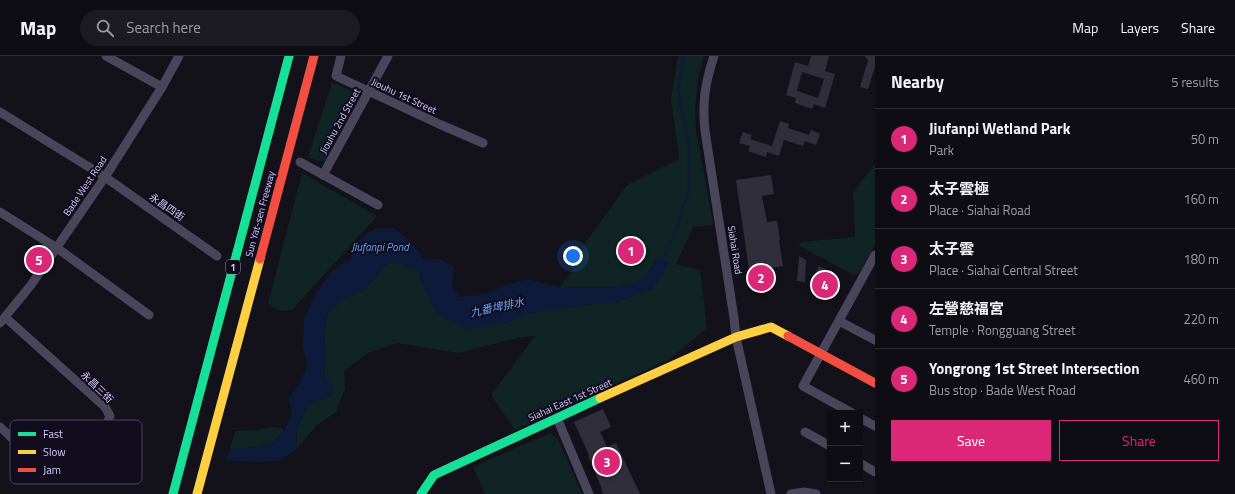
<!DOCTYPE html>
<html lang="en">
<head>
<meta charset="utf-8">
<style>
  body { margin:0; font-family:"Titillium Web","Noto Sans TC",sans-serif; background:#1c1b22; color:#f1f3f6 }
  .controls { position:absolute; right:12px; bottom:12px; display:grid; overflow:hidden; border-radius:0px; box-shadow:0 1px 3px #0004 }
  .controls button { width:36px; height:36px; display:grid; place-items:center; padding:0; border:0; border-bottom:1px solid #2e2d34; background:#0e0d14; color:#f1f3f6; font:20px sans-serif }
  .you { position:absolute; left:573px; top:200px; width:14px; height:14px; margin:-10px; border:3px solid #fff; border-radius:50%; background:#1a73e8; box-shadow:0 0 0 6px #1a73e833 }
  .badge { display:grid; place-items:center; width:26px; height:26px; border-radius:50%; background:#db2777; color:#fff; font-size:13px; font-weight:700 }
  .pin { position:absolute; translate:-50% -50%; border:2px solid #fff; box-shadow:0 1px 4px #0006 }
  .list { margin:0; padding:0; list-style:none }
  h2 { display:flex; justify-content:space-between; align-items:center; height:52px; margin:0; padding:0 16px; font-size:17px }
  h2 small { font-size:13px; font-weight:400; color:#9b9ca0 }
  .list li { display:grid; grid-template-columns:26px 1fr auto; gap:12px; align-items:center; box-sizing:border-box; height:60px; padding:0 16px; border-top:1px solid #2e2d34 }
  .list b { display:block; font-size:15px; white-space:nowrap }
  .list p { margin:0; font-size:13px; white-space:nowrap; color:#9b9ca0 }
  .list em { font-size:13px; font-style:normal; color:#9b9ca0 }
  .actions { display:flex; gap:8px; padding:12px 16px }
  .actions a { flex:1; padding:9px 0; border:1px solid #db2777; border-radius:0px; text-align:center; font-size:14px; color:#db2777 }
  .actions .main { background:#db2777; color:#fff }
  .icon { flex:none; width:22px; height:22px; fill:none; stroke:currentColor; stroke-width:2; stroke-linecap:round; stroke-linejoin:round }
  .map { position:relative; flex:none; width:875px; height:438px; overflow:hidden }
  header { display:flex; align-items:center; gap:24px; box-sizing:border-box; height:56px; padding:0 20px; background:#0e0d14; border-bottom:1px solid #2e2d34 }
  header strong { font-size:19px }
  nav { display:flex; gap:22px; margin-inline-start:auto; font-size:14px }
  .search { width:280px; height:36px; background:#1c1b22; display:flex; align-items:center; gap:10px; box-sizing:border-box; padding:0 14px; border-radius:22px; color:#9b9ca0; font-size:15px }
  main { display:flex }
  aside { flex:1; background:#0e0d14 }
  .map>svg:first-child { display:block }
  .green { fill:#102325 }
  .water { fill:#0e1a3a }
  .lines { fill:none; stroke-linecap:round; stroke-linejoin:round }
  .stream { stroke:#0e1a3a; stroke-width:2.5 }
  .building { fill:#312e3c; fill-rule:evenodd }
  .street { stroke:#49465b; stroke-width:9 }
  .fast { stroke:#16e098; stroke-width:9 }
  .slow { stroke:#ffcf43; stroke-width:9 }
  .jam { stroke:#f24e42; stroke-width:9 }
  .labels { text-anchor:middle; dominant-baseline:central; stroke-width:4; stroke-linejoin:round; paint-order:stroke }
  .shield { fill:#110d1e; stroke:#9a93ba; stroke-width:1 }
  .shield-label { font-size:9px; font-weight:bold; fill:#d5ccfd }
  .street-label { font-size:10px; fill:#d5ccfd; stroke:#110d1e }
  .water-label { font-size:11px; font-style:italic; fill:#5fa5f8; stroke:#110d1e }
  .key { fill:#110d1e; stroke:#4c4661; stroke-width:1 }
  .key-label { font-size:11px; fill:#d5ccfd }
</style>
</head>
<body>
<header>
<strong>Map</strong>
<div class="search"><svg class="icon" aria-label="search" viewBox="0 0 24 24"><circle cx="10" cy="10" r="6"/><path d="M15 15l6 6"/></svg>Search here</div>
<nav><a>Map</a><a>Layers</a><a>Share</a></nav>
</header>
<main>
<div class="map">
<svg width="875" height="438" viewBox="0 0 875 438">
  <rect width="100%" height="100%" fill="#13111a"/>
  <!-- green -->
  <g class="green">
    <polygon points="678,0 704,0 698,23 695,53 696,76 703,111 713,169 693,171 676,208 700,214 707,272 670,303 515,374 491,339 535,280 517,282 459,297 397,287 368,297 344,315 345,333 336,356 317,369 296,394 297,372 309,348 319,344 330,341 333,332 324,321 326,296 324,278 328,256 348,240 364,235 385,209 391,206 398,207 408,210 419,215 422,229 505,267 530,257 581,249 617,246 653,232 659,201 642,224 616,231 560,231 576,210 583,190 627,129 679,103 671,42"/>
    <polygon points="332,26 356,37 357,44 325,105 318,105 308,101"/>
    <polygon points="875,107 875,189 859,217 854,219 799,190 800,186 855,181 853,137"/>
    <path d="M302,117L377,160L293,253C281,257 278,255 268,247Z"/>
    <polygon points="272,371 282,372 284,375 274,386 260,391 230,393 235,375 258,374"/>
    <polygon points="550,377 558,383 582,438 485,438 473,411"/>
  </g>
  <!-- water -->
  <polygon class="water" points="394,172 411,186 425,204 439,203 454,211 452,230 459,241 486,238 503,230 528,223 560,231 616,231 642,224 659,201 669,207 653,232 617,246 581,249 530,257 505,267 467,274 436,257 422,229 419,215 408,210 398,207 391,206 385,209 364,235 348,240 328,256 324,278 326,296 324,320 333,332 333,338 330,341 319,344 309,348 297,372 296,394 279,405 256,406 225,404 230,393 260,391 274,386 284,375 289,365 292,356 289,345 291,339 301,323 307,310 303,290 304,264 314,239 334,213 349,204 361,182 374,173"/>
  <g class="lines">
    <!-- stream -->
    <polyline class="stream" points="661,206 675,178 689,133 689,91 678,34 684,0"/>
  </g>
  <!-- building -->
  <g class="building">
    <path d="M811,0H829L825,15L835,18L825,52L814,48L812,53L795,47L796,42L786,39L795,6L808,10ZM802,16L824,23L818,42L797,35Z"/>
    <polygon points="864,0 875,0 875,11 868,33 860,31 868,4"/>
    <polygon points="780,65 789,68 788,72 809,79 811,74 820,78 816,89 805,85 803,90 784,84 779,100 767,96 766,101 748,95 750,90 739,87 743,76 752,79 750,83 772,90"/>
    <polygon points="771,119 774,138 762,140 767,166 777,165 780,184 779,184 783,210 771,212 773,232 752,234 736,124"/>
    <polygon points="799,200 806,204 805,226 797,225"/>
    <polygon points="819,210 834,218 823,235 809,227"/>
    <polygon points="603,353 611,371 600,376 607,391 616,387 640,438 603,438 601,433 602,433 588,400 589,399 574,366"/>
  </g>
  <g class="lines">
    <!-- street -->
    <g class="street">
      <polyline points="106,0 162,31"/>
      <polyline points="341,0 336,20 439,68 483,87"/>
      <path d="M714,0C705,27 702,47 705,75L734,262L736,281L771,438"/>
      <polyline points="0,56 105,121 217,200"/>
      <polyline points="300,106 378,149"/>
      <polyline points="323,119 388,0"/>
      <polyline points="0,156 57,192 149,259"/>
      <polyline points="839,265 875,284"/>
      <polyline points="0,267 31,229 105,121 162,31 179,0"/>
      <polyline points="852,357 803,330 875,199"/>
      <polyline points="557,362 589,438"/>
      <polyline points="860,362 875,370"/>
      <polyline points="0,371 51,418 54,420 59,420 107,367 110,360 105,351 5,261"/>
      <polyline points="805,376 830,390"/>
      <polyline points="860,407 875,416"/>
      <polyline points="791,438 804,436 816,438"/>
    </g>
    <!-- fast -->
    <g class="fast">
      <polyline points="173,438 289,0"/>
      <polyline points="421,438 434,419 600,342"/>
    </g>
    <!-- slow -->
    <g class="slow">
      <polyline points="600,342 736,281 771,271 788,280"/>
      <polyline points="197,438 260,203"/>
    </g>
    <!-- jam -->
    <g class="jam">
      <polyline points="260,203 314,0"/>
      <polyline points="788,280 875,327"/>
    </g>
  </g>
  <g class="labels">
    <!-- shield labels -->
    <rect class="shield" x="226" y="204" width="14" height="14" rx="3"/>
    <g class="shield-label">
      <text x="233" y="211">1</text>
    </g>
    <!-- street labels -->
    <g class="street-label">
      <text transform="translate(404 40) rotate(25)">Jiouhu 1st Street</text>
      <text transform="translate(340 65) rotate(-61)">Jiouhu 2nd Street</text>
      <text transform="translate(85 130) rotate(-56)">Bade West Road</text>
      <text transform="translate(167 151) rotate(35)">永昌四街</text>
      <text transform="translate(260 158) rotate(-75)">Sun Yat-sen Freeway</text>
      <text transform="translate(735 194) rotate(81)">Siahai Road</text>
      <text transform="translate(97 331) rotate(44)">永昌三街</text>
      <text transform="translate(570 344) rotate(-24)">Siahai East 1st Street</text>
    </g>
    <!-- water labels -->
    <g class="water-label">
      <text x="380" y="191">Jiufanpi Pond</text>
      <text transform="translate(497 251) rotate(-12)">九番埤排水</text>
    </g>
  </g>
  <!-- legend -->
  <rect x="10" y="364" width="132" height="64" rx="6" class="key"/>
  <rect x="18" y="376" width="18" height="4" fill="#16e098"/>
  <rect x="18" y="394" width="18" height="4" fill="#ffcf43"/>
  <rect x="18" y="412" width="18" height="4" fill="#f24e42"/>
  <g class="key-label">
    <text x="43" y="382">Fast</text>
    <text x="43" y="400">Slow</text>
    <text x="43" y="418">Jam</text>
  </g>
</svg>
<div class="controls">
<button>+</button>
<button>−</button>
</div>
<div class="you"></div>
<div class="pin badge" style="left:631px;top:195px">1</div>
<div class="pin badge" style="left:761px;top:222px">2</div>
<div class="pin badge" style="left:607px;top:406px">3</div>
<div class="pin badge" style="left:825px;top:229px">4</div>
<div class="pin badge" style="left:39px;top:204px">5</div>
</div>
<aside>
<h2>Nearby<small>5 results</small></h2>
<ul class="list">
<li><span class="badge">1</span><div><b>Jiufanpi Wetland Park</b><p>Park</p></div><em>50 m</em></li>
<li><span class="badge">2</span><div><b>太子雲極</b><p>Place · Siahai Road</p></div><em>160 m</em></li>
<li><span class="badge">3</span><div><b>太子雲</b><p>Place · Siahai Central Street</p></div><em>180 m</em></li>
<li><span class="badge">4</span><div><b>左營慈福宮</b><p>Temple · Rongguang Street</p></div><em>220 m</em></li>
<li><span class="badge">5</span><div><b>Yongrong 1st Street Intersection</b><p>Bus stop · Bade West Road</p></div><em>460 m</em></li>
</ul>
<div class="actions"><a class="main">Save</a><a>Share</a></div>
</aside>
</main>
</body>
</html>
